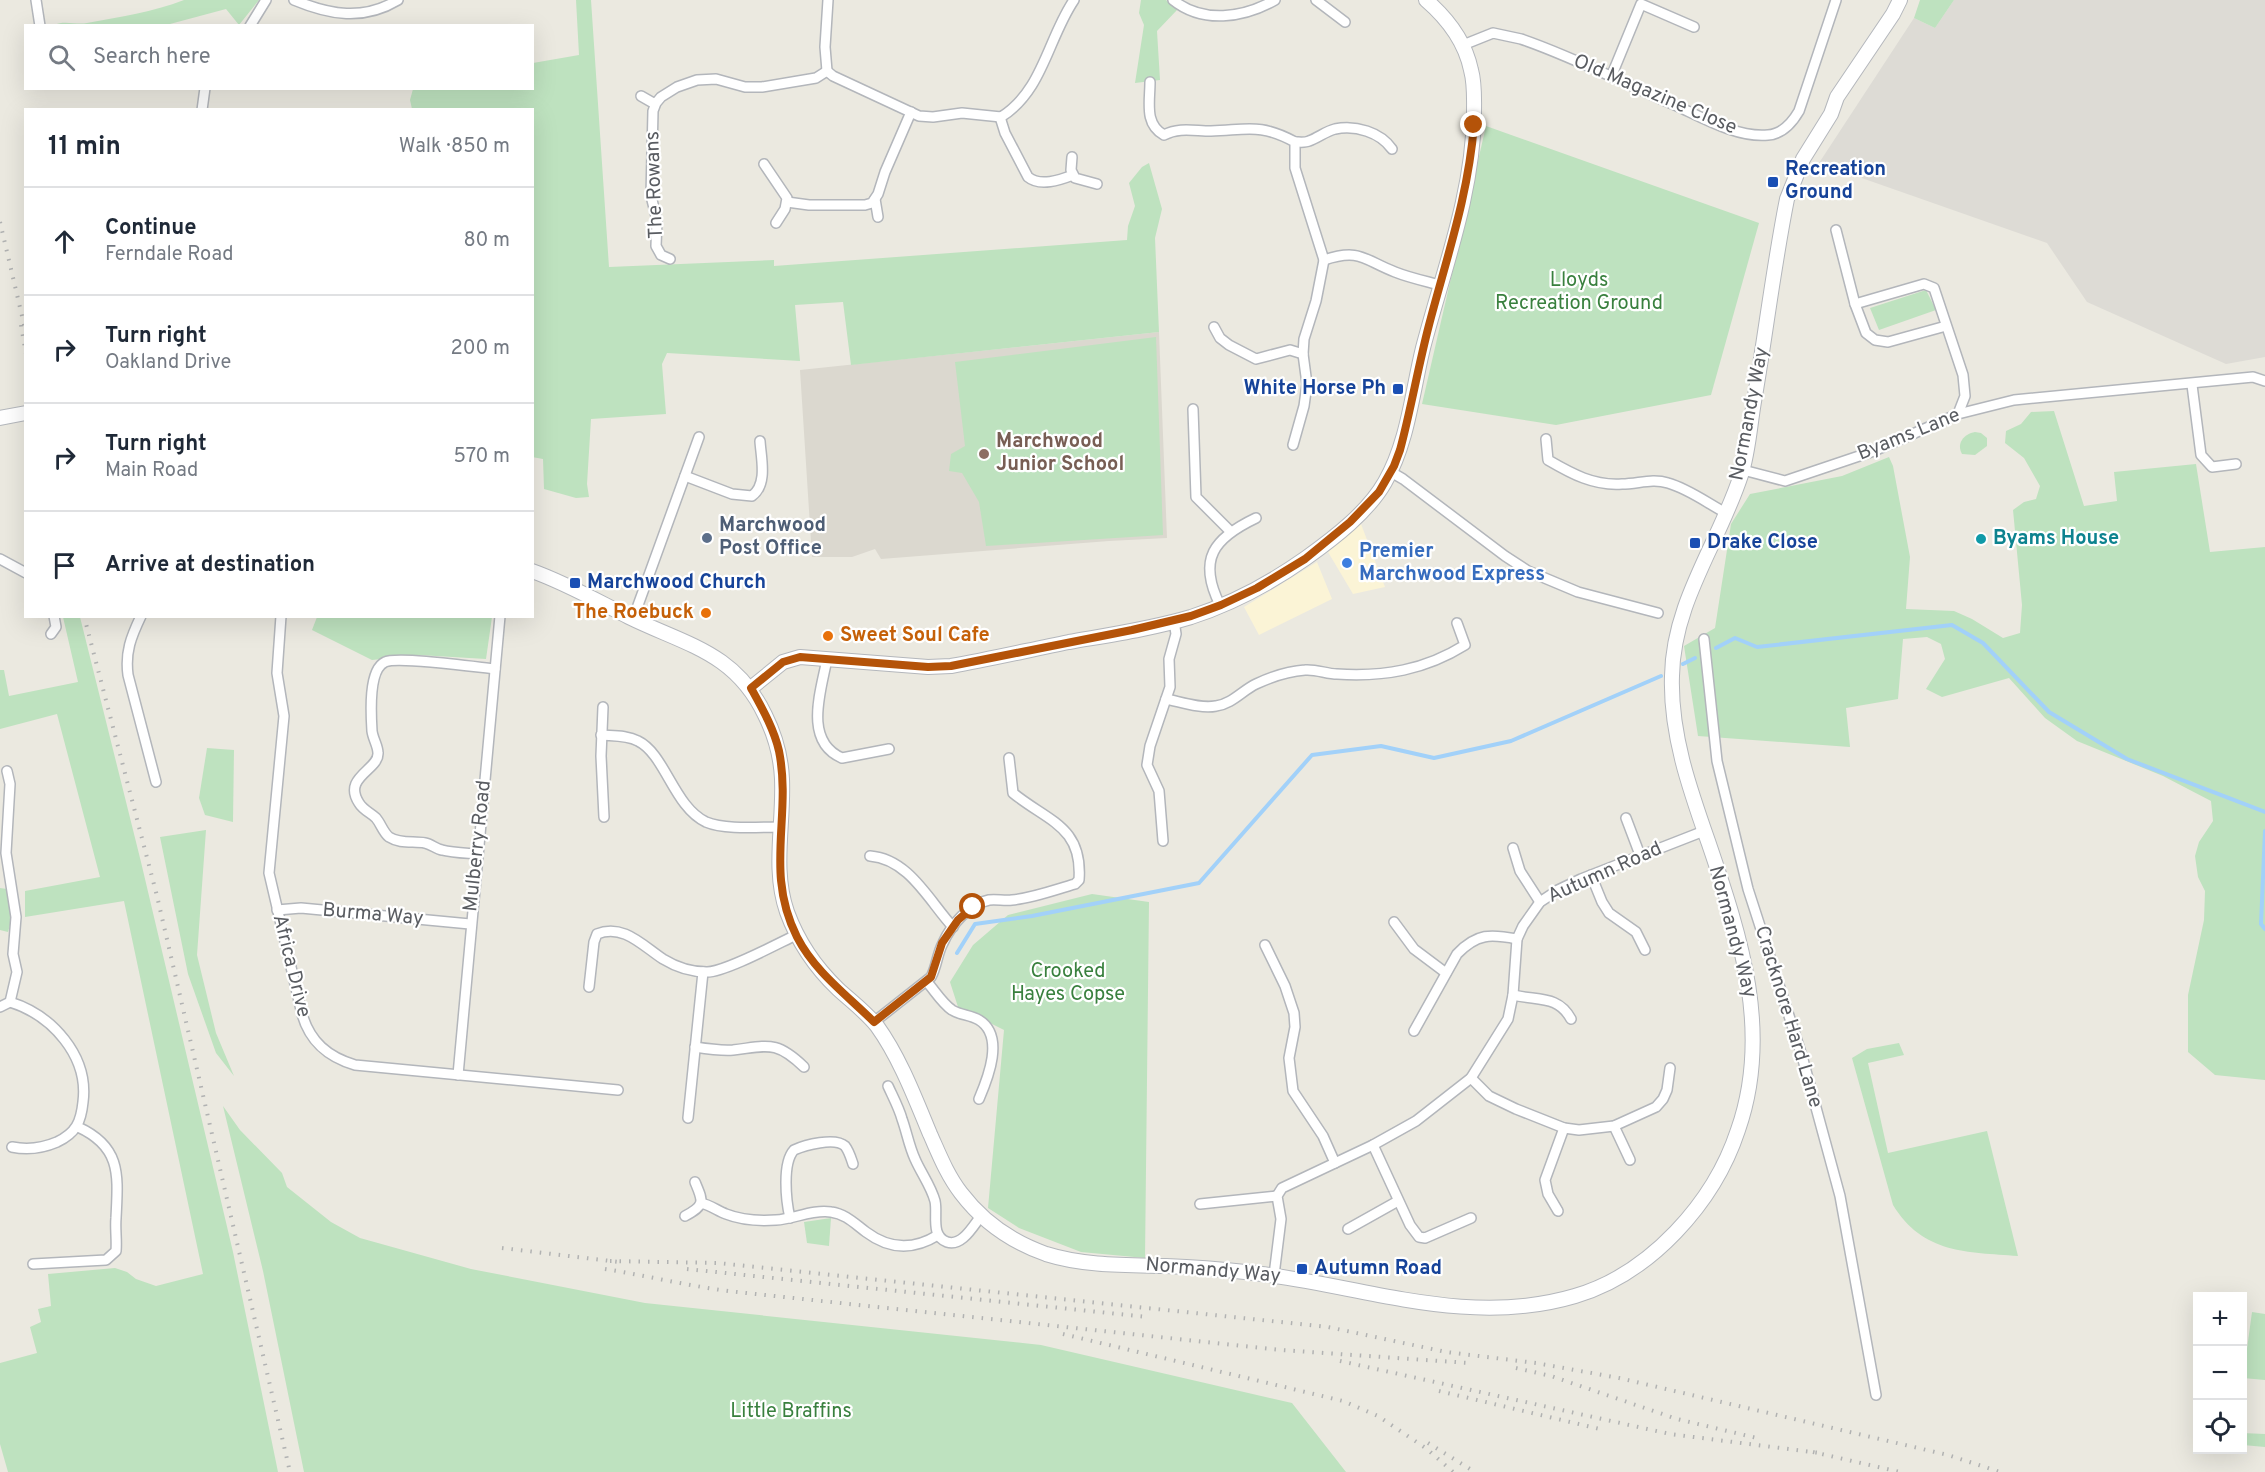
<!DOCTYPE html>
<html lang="en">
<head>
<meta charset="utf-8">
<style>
  body { margin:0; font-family:Overpass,sans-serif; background:#f2f2f3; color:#1f2937 }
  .controls { position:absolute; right:18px; bottom:18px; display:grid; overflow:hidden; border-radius:0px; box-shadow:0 6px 24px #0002 }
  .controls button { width:54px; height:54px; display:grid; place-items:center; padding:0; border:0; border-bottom:2px solid #e0e1e3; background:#fff; color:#1f2937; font:30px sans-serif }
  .stop { position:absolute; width:18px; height:18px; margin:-14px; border:4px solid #b45309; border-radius:50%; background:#fff }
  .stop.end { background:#b45309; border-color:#fff; box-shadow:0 2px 6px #0008 }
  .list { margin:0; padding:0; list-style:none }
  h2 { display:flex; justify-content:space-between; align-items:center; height:78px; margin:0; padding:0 24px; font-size:26px }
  h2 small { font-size:20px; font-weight:400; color:#747a83 }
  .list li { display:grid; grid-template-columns:39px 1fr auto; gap:18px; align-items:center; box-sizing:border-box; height:108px; padding:0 24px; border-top:2px solid #e0e1e3 }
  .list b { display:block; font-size:22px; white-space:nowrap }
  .list p { margin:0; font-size:20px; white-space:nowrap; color:#747a83 }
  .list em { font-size:20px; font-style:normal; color:#747a83 }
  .icon { flex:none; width:33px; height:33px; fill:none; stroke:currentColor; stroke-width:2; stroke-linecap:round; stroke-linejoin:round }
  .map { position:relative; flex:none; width:2265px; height:1472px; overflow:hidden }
  .search { position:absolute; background:#fff; box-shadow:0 6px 24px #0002; left:24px; top:24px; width:510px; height:66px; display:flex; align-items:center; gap:15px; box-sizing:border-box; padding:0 21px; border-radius:0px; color:#747a83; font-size:22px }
  .panel { position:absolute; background:#fff; box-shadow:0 6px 24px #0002; left:24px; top:108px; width:510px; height:510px; border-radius:0px }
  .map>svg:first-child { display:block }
  .commercial { fill:#fbf4d6 }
  .industrial { fill:#dddbd5 }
  .education { fill:#dbd8cf }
  .green { fill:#bee2bf }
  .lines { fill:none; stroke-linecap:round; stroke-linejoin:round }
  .stream { stroke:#a2d1f9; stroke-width:4 }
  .street-casing { stroke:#b3b6bb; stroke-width:12 }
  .secondary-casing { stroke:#b4b7bc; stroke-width:16 }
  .street { stroke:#fff; stroke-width:9 }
  .secondary { stroke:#fff; stroke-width:14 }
  .rail { stroke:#b1b2b2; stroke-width:4; stroke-dasharray:1.5 8; stroke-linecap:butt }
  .route { stroke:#b45309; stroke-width:8 }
  .transit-dot { fill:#1a4fb4; stroke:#fff; stroke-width:2 }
  .education-dot { fill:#8d6e63; stroke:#fff; stroke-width:2 }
  .service-dot { fill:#5c6f8a; stroke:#fff; stroke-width:2 }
  .culture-dot { fill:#0f9aa8; stroke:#fff; stroke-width:2 }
  .shop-dot { fill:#3f7fe0; stroke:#fff; stroke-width:2 }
  .food-dot { fill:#e8710a; stroke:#fff; stroke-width:2 }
  .labels { text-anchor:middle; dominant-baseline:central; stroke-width:4.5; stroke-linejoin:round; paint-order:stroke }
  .street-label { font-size:20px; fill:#595c61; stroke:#fff }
  .transit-label { font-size:20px; font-weight:bold; fill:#164399; stroke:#fff; text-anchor:start }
  .park-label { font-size:20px; fill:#39803e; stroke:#fff }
  .education-label { font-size:20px; font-weight:bold; fill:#785e54; stroke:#fff; text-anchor:start }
  .service-label { font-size:20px; font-weight:bold; fill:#4e5e75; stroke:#fff; text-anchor:start }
  .culture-label { font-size:20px; font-weight:bold; fill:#0d838f; stroke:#fff; text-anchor:start }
  .shop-label { font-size:20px; font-weight:bold; fill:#366cbe; stroke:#fff; text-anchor:start }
  .food-label { font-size:20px; font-weight:bold; fill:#c56008; stroke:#fff; text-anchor:end }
</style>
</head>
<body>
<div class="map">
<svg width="2265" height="1472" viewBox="0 0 2265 1472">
  <rect width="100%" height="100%" fill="#ebe9e0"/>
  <!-- commercial -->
  <g class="commercial">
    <polygon points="1361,524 1385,587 1353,594 1328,552"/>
    <polygon points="1317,562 1332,599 1259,635 1244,607"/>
  </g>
  <!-- industrial -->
  <polygon class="industrial" points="1954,0 2265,0 2265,357 2226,364 2087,302 2047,243 1819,163 1914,18 1935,28"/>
  <!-- education -->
  <polygon class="education" points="1159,332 1167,538 1109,541 881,559 875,549 852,557 812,557 800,370"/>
  <!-- green -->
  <g class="green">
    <path d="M184,0H259L239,25L226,9L170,24L54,25C64,20 76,25 87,23C120,17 153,12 184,0Z"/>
    <polygon points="576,0 591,0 609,267 774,260 774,266 1127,240 1128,226 1135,206 1129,183 1142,167 1149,163 1162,209 1155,238 1159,332 851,365 843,302 795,305 800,361 667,353 662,364 666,414 591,419 587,484 589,497 576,498 544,489 543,459 532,457 532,110 412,109 410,100 413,89 532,88 533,63 579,55"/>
    <polygon points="1141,0 1166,0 1177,10 1157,31 1160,80 1135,83 1144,25 1139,13"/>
    <polygon points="1920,0 1954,0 1935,28 1914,18"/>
    <polygon points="1486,126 1759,223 1711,395 1556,425 1422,404"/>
    <polygon points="1926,290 1936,310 1879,330 1870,308"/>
    <polygon points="1156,337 1163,535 986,546 979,502 962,473 949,471 951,454 965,446 955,362"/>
    <polygon points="2054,411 2084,506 2117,501 2114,472 2196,464 2210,552 2265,547 2265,1080 2215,1075 2188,1052 2188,995 2204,920 2205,891 2198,877 2195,856 2199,842 2213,821 2211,801 2163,776 2077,741 2045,718 2009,678 1942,697 1926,689 1945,659 1941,644 1927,637 1903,639 1898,699 1846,708 1850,747 1698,736 1684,646 1715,628 1731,524 1750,494 1842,476 1889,457 1893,466 1910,557 1906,609 1954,611 1972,619 2003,638 2020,633 2022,605 2013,510 2024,502 2036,499 2040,486 2024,458 2005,443 2006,431 2021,424 2031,412"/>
    <path d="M1975,432L1981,433L1987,438V446L1975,455L1962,454C1956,443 1964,434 1975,432Z"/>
    <polygon points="63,617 80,617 141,862 233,1252 278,1472 8,1472 0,1444 0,1363 37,1353 30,1327 41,1322 38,1309 51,1306 48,1274 115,1268 127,1272 136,1279 156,1286 203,1274 124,901 25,917 25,891 100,877 57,714 0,729 0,670 4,670 9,696 78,682"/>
    <polygon points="317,617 492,617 486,659 419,655 372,660 312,630"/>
    <polygon points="207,748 234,750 233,822 205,815 199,798"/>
    <polygon points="206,830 197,955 216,1033 234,1076 216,1053 188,974 160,837"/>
    <polygon points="0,888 7,889 12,918 8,932 0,930"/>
    <polygon points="1092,894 1149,902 1145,1258 1081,1252 1019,1228 988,1208 1004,1030 958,1007 950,982 973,945 1008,915"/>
    <path d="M1899,1043L1904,1055L1868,1063L1888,1153L1987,1131L2018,1256C1967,1252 1923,1254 1893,1205L1852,1058L1867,1049Z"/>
    <polygon points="223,1106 240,1130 282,1173 287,1187 331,1222 360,1238 471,1269 645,1303 1041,1345 1292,1403 1346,1472 304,1472 263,1271"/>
    <polygon points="831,1218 829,1246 807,1243 804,1222"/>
    <polygon points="2252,1312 2265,1314 2265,1380 2243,1378"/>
    <polygon points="2242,1433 2265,1434 2265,1447 2243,1445"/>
  </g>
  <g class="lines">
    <!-- stream -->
    <g class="stream">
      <polyline points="1716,648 1735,638 1757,647 1952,625 1983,643 2049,712 2127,759 2265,812"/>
      <polyline points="1683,664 1695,658"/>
      <polyline points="2265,831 2261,924 2265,929"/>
      <polyline points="957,953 975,924 1032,916 1199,883 1312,755 1381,746 1434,758 1511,741 1661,676"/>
    </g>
    <!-- street casing -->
    <g class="street-casing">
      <g id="street">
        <polyline points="36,0 40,26"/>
        <path d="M294,0C330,15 363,21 398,0"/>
        <path d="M1173,0C1203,24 1243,18 1275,0"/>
        <polyline points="1316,0 1345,22"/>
        <polyline points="250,26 266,0"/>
        <path d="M1463,45L1493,33L1521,39C1574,57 1625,84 1677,106C1703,118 1738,138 1768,135C1783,134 1792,123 1799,111L1836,0"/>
        <path d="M827,71L833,76L919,116L933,117L962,113L1001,117C1043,91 1048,38 1074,0"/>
        <polyline points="827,71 825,47 828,0"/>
        <polyline points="1611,77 1641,4 1694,27"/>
        <path d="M1150,82C1150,102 1144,124 1164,135C1179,127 1194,131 1211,131C1247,130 1260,123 1295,142V168L1324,260C1360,248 1364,260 1395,272C1410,278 1425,281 1440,285"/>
        <polyline points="641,96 655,104"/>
        <polyline points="202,110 205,88"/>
        <path d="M1000,117L1005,133L1028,177C1040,187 1060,180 1073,175"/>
        <path d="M1295,142C1299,142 1305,143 1309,141C1318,138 1326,131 1335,129C1356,125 1380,132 1392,149"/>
        <polyline points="1072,157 1071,170 1075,178 1097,184"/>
        <polyline points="764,164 787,198 785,209 776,223"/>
        <polyline points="875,199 878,217"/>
        <polyline points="787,202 809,205 865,205 872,203 878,194 885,172 911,112"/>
        <polyline points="1836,230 1855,304 1866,333 1875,340 1888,342 1946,326"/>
        <polyline points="670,259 661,255 656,246 657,220 651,196 653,111 656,103 661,97 677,87 697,80 716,79 745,87 762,87 816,78 827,71"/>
        <polyline points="1855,304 1924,284 1934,288 1963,375 1965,396 1958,414"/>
        <polyline points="1214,327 1220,338 1229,345 1256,359 1290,350 1303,354"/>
        <polyline points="2192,385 2201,455 2212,467 2236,464"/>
        <polyline points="1193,409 1196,497 1230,531"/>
        <path d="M1546,439L1548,460C1572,474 1594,486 1622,484C1638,484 1652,478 1668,483C1689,489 1707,503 1726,513"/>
        <polyline points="1293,445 1304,406 1307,384 1303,354 1304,339 1316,301 1324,260"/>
        <polyline points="1743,470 1785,481 1874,451 1958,414 2014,400 2253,377 2265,381"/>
        <polyline points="1391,472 1403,479 1505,556 1528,571 1578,592 1658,613"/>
        <path d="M685,476L732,494L752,496C768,484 761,458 760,441"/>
        <polyline points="0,559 26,573"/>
        <path d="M1220,605C1197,559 1214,538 1256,518"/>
        <path d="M141,616C131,637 125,652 128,675L156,782"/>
        <path d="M281,616L277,673L284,716L269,873L302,1014C310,1042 328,1057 355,1065L618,1090"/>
        <polyline points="633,619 699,437"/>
        <polyline points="51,634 56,627 54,616"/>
        <polyline points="1704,639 1717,761 1748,889 1802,1056 1840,1196 1876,1395"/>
        <path d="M827,659C821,691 803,741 842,758L889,749"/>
        <path d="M1166,699C1181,702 1201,709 1216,706C1232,704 1243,690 1256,684C1271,677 1290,671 1305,670C1316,669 1327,674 1337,674C1384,677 1425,670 1465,645L1457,623"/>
        <polyline points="603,707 601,756 604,817"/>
        <path d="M601,735C613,736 627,735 638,741C665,754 674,807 706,822C725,830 759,827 780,827"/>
        <polyline points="1626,818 1640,855"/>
        <polyline points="1163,841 1159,791 1147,765 1150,746 1170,687 1169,659 1176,634 1174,621"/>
        <polyline points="1513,848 1520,871 1540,902"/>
        <path d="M478,854C466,853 453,853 442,850C436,849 431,844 425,843C413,841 400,844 389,837C383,832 381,824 376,818C371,813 363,810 359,803C342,777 379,770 378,753C378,746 373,739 372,731C371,715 368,670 385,662C397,656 476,667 495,669"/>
        <path d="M870,856C909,859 929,901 953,927"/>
        <polyline points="1591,875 1602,902 1609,913 1636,932 1645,950"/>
        <polyline points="277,910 301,908 470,924"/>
        <polyline points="1394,922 1414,949 1446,973"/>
        <polyline points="1265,945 1285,986 1294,1013 1295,1027 1289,1058 1293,1091 1323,1136 1335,1163"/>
        <path d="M927,982C935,991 942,1003 952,1010C960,1015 971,1015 979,1020C1005,1036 988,1078 979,1099"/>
        <path d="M589,987L594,942L597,934C623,923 643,946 663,959C676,967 691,972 707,972C725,972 777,944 796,935"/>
        <path d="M1513,995C1538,1001 1558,995 1571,1019"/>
        <path d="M10,1002C52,1015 89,1056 83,1102C81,1122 76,1133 57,1142C43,1148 27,1150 12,1147"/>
        <polyline points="0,1007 10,1002 17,972 13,954 16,917 6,853 10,784 7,771"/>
        <path d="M874,1022L931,977C937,966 937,954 943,943C951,925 969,904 989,900C996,899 1005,901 1012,900C1033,898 1054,890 1075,884L1079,880C1083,826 1047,821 1013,793L1009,758"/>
        <path d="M1414,1031L1457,954C1477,933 1491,934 1517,939"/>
        <path d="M695,1047C708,1049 721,1051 733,1050C768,1046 776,1040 804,1067"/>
        <polyline points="458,1075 500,616"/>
        <polyline points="1471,1078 1489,1096 1516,1109 1564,1128 1579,1130 1614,1126 1656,1107 1663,1099 1667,1090 1670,1068"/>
        <path d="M888,1086C893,1097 899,1108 902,1119C907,1133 909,1146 915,1159C921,1173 931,1186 935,1201C938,1214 930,1236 947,1242C962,1247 973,1226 981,1216"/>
        <polyline points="688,1118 703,972"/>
        <polyline points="1614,1126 1630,1160"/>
        <polyline points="1373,1145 1410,1225 1419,1237 1425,1238 1471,1218"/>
        <path d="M701,1203C710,1205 718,1211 726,1214C741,1220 761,1221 776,1220C794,1219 813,1209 831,1212C846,1214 855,1224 866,1232C890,1250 914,1250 938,1235"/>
        <polyline points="1200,1204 1277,1196"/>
        <polyline points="1558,1211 1548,1194 1545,1180 1564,1128"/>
        <path d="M685,1216C706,1205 703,1201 695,1182"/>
        <path d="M790,1218C786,1201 782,1163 794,1150C805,1145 835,1137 845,1146C849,1151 851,1158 853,1164"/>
        <polyline points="1348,1229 1398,1201"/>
        <path d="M33,1264L106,1260L116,1251C117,1240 115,1229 116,1218C118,1176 122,1147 78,1127"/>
        <polyline points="1274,1275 1281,1219 1277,1196 1282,1188 1373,1145 1416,1121 1471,1078 1508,1019 1513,995 1517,939 1523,926 1540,902 1558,890 1581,879 1704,831"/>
      </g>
    </g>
    <!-- secondary casing -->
    <g class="secondary-casing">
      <g id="secondary">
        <polyline points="0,418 26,413"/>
        <path d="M532,571C566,583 597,601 629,617C686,645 735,652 765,715C775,735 781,757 782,779C784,824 772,869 787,912C798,942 815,967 838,989C851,1001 866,1012 877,1026C900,1058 915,1098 930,1134C939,1154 947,1175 961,1193C983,1222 1012,1242 1046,1254C1084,1266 1126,1265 1166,1266C1192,1267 1219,1269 1245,1272C1356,1283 1464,1329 1575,1296C1650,1274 1714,1203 1738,1130C1772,1033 1741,938 1709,844C1690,790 1670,734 1672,676C1673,602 1719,543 1741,475C1749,450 1750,422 1755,396C1766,331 1774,264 1787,199L1803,159L1831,114L1837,97L1893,14L1900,0"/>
        <path d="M751,688L783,662L800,657L928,667L951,666C991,659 1029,650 1069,642C1109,635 1151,629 1191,617C1231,604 1272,582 1306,558C1334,538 1368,512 1385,482C1408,442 1412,393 1423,348C1443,271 1473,195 1474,114C1474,100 1475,84 1471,70C1465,41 1448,19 1426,0"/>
      </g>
    </g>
    <!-- street -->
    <use href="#street" class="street"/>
    <!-- secondary -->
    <use href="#secondary" class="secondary"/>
    <!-- rail -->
    <g class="rail">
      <polyline points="0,222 26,333"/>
      <polyline points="21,325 26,354"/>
      <polyline points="84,616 157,896 290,1472"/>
      <polyline points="502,1248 619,1262"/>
      <polyline points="610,1261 718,1263 1328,1327 1446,1352 1536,1363 1619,1378 1948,1455 2000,1472"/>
      <path d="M605,1269C649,1276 692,1287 737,1292L1281,1350L1469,1363"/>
      <polyline points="687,1269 1147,1317"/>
      <polyline points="1063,1334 1343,1401 1378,1416 1427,1449 1453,1472"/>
      <polyline points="1340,1361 1670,1434 1820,1453"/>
      <polyline points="1516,1368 1551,1376 1677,1419 1761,1439"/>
      <polyline points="1439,1391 1604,1430"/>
      <polyline points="1428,1443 1475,1472"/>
      <polyline points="1813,1452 1900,1472"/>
    </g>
  </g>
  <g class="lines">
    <!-- route -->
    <path class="route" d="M973,907L958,920L942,943L931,977L874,1022C847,995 815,972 797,937C764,872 792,816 779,751C774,729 762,708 751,688L783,662L800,657L928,667L951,666L1132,630L1191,616L1221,605L1257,588L1305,559L1350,522L1379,492L1394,466L1400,450C1411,409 1418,367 1429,325C1447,256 1468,197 1474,125"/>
  </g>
  <!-- markers -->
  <g class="transit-dot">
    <rect x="1767" y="176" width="12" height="12" rx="3"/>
    <rect x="1392" y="383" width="12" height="12" rx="3"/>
    <rect x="1689" y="537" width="12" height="12" rx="3"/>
    <rect x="569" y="577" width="12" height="12" rx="3"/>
    <rect x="1296" y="1263" width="12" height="12" rx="3"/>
  </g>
  <circle class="education-dot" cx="984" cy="454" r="6"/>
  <circle class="service-dot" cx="707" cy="538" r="6"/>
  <circle class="culture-dot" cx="1981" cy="539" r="6"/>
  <circle class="shop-dot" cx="1347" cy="563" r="6"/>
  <g class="food-dot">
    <circle cx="706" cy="613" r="6"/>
    <circle cx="828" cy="636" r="6"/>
  </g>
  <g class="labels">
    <!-- street labels -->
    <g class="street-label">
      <text transform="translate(1655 95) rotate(23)">Old Magazine Close</text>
      <text transform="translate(655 185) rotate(-92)">The Rowans</text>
      <text transform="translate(1750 414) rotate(-79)">Normandy Way</text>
      <text transform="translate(1909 435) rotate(-22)">Byams Lane</text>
      <text transform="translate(478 846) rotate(-84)">Mulberry Road</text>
      <text transform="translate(1605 873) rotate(-24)">Autumn Road</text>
      <text transform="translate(373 915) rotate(5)">Burma Way</text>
      <text transform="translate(1732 932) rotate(75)">Normandy Way</text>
      <text transform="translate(291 966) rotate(76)">Africa Drive</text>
      <text transform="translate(1788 1017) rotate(73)">Cracknore Hard Lane</text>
      <text transform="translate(1213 1271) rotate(5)">Normandy Way</text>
    </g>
    <!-- transit labels -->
    <g class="transit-label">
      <text x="1785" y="170">Recreation<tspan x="1785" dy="23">Ground</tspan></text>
      <text x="1386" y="389" text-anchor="end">White Horse Ph</text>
      <text x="1707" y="543">Drake Close</text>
      <text x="587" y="583">Marchwood Church</text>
      <text x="1314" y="1269">Autumn Road</text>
    </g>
    <!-- park labels -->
    <g class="park-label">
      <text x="1579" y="281">Lloyds<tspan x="1579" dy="23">Recreation Ground</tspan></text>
      <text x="1068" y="972">Crooked<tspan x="1068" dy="23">Hayes Copse</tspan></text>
      <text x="791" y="1412">Little Braffins</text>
    </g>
    <!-- education labels -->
    <g class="education-label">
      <text x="996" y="442">Marchwood<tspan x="996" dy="23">Junior School</tspan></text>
    </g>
    <!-- service labels -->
    <g class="service-label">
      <text x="719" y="526">Marchwood<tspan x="719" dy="23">Post Office</tspan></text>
    </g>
    <!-- culture labels -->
    <g class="culture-label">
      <text x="1993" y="539">Byams House</text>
    </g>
    <!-- shop labels -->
    <g class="shop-label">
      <text x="1359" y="552">Premier<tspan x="1359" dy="23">Marchwood Express</tspan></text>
    </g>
    <!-- food labels -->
    <g class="food-label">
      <text x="694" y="613">The Roebuck</text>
      <text x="840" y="636" text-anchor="start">Sweet Soul Cafe</text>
    </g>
  </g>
</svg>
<div class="controls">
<button>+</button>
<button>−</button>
<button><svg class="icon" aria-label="locate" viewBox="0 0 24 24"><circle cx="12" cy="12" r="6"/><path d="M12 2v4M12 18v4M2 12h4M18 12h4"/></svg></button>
</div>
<div class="stop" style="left:973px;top:907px"></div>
<div class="stop end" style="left:1474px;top:125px"></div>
<div class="search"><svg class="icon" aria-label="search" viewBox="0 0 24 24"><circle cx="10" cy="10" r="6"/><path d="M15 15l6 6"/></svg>Search here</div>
<section class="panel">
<h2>11 min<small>Walk · 850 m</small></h2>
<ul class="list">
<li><svg class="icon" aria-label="ahead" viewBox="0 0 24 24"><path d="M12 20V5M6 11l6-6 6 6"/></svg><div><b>Continue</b><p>Ferndale Road</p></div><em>80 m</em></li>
<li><svg class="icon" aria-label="right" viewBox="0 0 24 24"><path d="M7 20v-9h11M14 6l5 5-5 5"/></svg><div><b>Turn right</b><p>Oakland Drive</p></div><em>200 m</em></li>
<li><svg class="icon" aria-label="right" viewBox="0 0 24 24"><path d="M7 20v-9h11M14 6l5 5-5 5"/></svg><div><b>Turn right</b><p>Main Road</p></div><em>570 m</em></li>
<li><svg class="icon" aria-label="arrive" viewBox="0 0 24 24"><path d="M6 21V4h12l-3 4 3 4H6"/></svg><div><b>Arrive at destination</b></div></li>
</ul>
</section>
</div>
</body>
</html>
